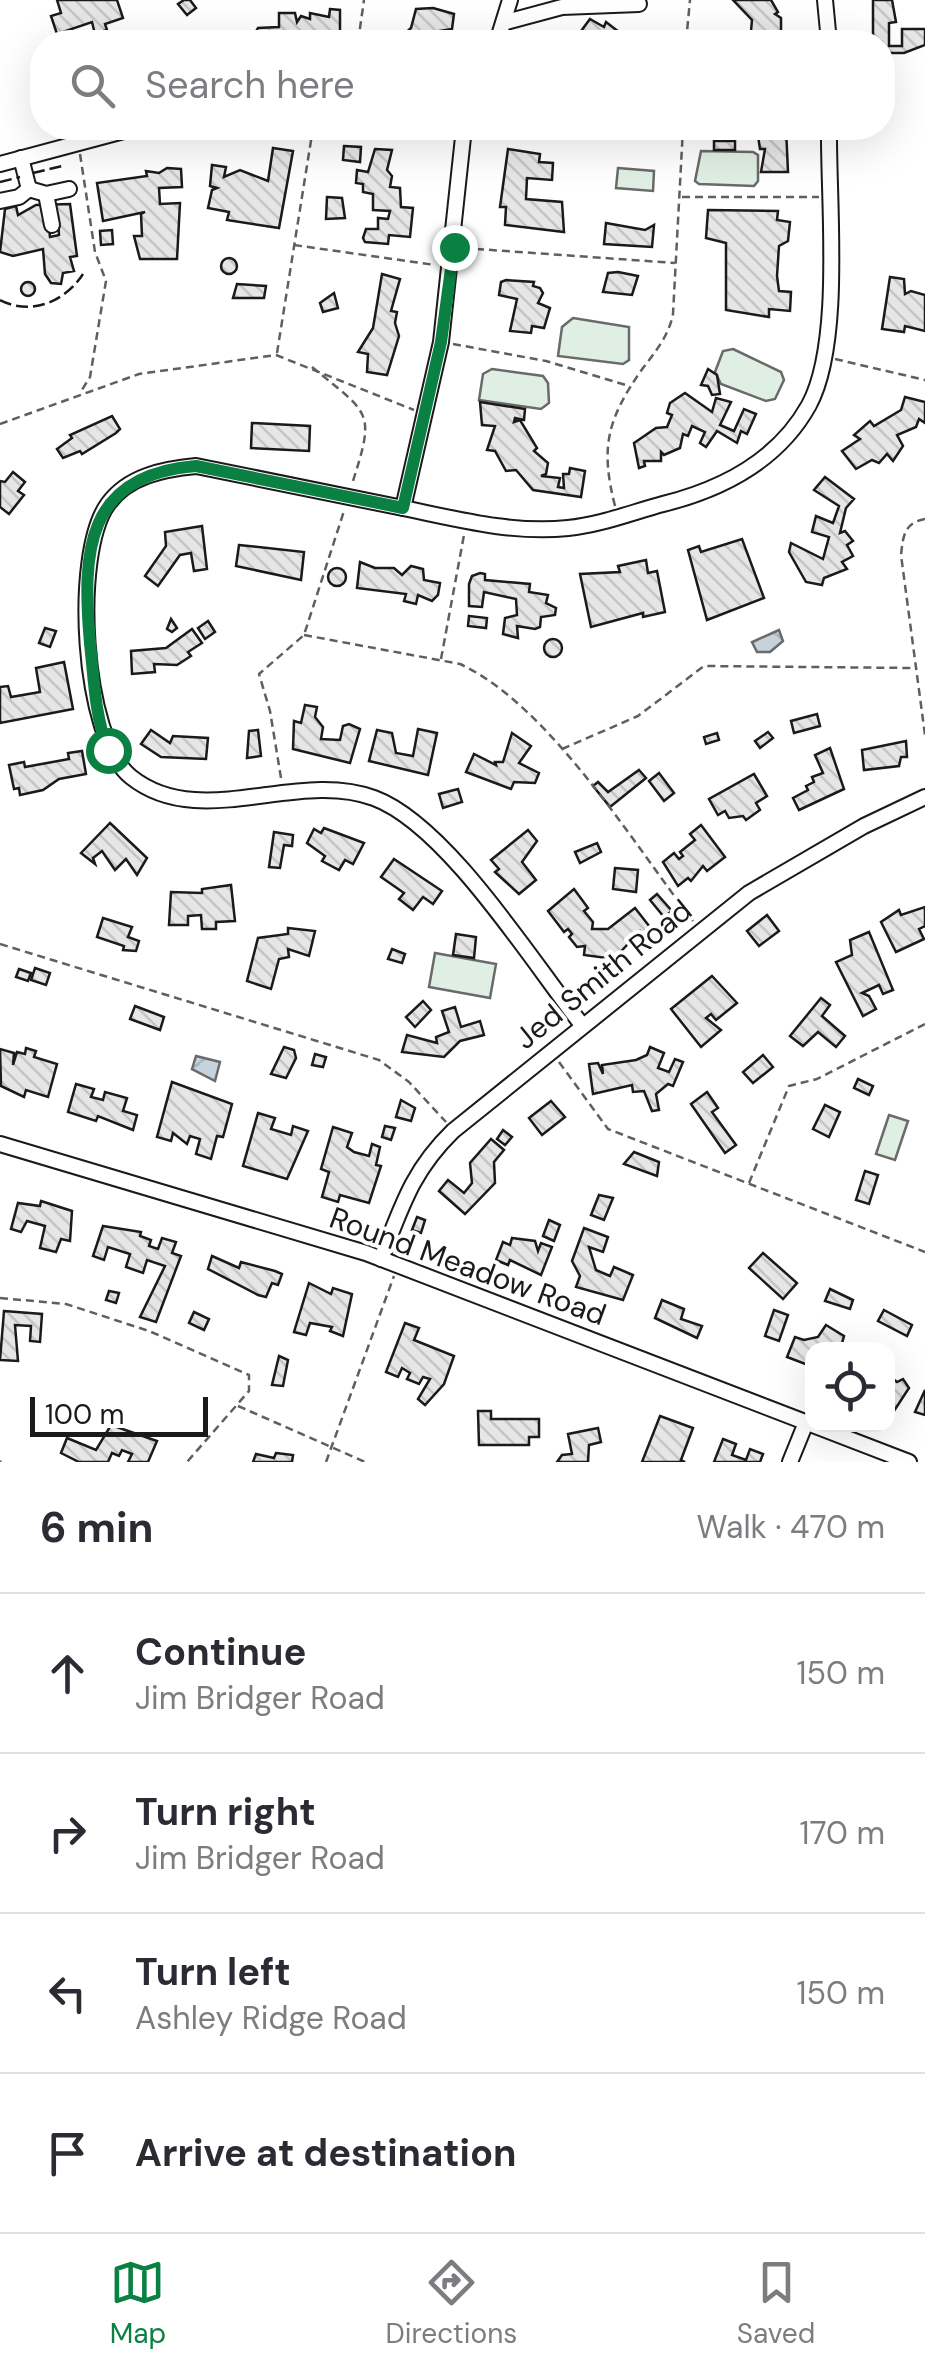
<!DOCTYPE html>
<html lang="en">
<head>
<meta charset="utf-8">
<style>
  body { margin:0; font-family:"DM Sans",sans-serif; background:#f2f2f3; color:#2b2b33 }
  .controls { position:absolute; right:30px; bottom:30px; display:grid; overflow:hidden; border-radius:20px; box-shadow:0 10px 40px #0002 }
  .controls button { width:90px; height:90px; display:grid; place-items:center; padding:0; border:0; border-bottom:2px solid #e1e1e2; background:#fff; color:#2b2b33; font:50px sans-serif }
  .scale { position:absolute; left:30px; bottom:25px; width:178px; box-sizing:border-box; padding-left:10px; border:5px solid #1a1a1a; border-top:0; font-size:28px; line-height:35px; white-space:nowrap; color:#1a1a1a; -webkit-text-stroke:8px #fff; paint-order:stroke }
  .stop { position:absolute; width:30px; height:30px; margin:-22px; border:8px solid #0b8043; border-radius:50%; background:#fff }
  .stop.end { background:#0b8043; border-color:#fff; box-shadow:0 2px 10px #0008 }
  .list { margin:0; padding:0; list-style:none }
  h2 { display:flex; justify-content:space-between; align-items:center; height:130px; margin:0; padding:0 40px; font-size:42px }
  h2 small { font-size:32px; font-weight:400; color:#7c7c81 }
  .list li { display:grid; grid-template-columns:65px 1fr auto; gap:30px; align-items:center; box-sizing:border-box; height:160px; padding:0 40px; border-top:2px solid #e1e1e2 }
  .list b { display:block; font-size:38px; white-space:nowrap }
  .list p { margin:0; font-size:32px; white-space:nowrap; color:#7c7c81 }
  .list em { font-size:32px; font-style:normal; color:#7c7c81 }
  .icon { flex:none; width:55px; height:55px; fill:none; stroke:currentColor; stroke-width:2; stroke-linecap:round; stroke-linejoin:round }
  .map { position:relative; flex:none; width:925px; height:1462px; overflow:hidden }
  .search { position:absolute; background:#fff; box-shadow:0 10px 40px #0002; left:30px; right:30px; top:30px; height:110px; display:flex; align-items:center; gap:25px; box-sizing:border-box; padding:0 35px; border-radius:40px; color:#7c7c81; font-size:38px }
  .sheet { height:770px; background:#fff }
  nav { display:flex; justify-content:space-around; align-items:center; box-sizing:border-box; height:140px; border-top:2px solid #e1e1e2; background:#fff; font-size:28px; color:#7c7c81 }
  nav a { display:grid; justify-items:center; gap:5px }
  nav .on { color:#0b8043 }
  .map>svg:first-child { display:block }
  .garden { fill:#e0efe3; stroke:#6a6a6a; stroke-width:2.5 }
  .water { fill:url(#water-waves); stroke:#6a6a6a; stroke-width:2.5 }
  .building { fill:url(#building-back-hatch); stroke:#1a1a1a; stroke-width:2.5; fill-rule:evenodd }
  .lines { fill:none; stroke-linecap:round; stroke-linejoin:round }
  .minor-casing { stroke:#1a1a1a; stroke-width:18 }
  .path { stroke:#5f5f5f; stroke-width:2.5; stroke-dasharray:8 5; stroke-linecap:butt }
  .minor { stroke:#fff; stroke-width:14 }
  .fence { stroke:#1a1a1a; stroke-width:2.5; stroke-dasharray:12 5; stroke-linecap:butt }
  .route { stroke:#0b8043; stroke-width:12 }
  .labels { text-anchor:middle; dominant-baseline:central; stroke-width:8; stroke-linejoin:round; paint-order:stroke }
  .street-label { font-size:30px; fill:#1a1a1a; stroke:#fff }
</style>
</head>
<body>
<div class="map">
<svg width="925" height="1462" viewBox="0 0 925 1462">
  <defs>
    <pattern id="water-waves" width="16" height="10" patternUnits="userSpaceOnUse" patternTransform="scale(2.5)"><rect width="16" height="10" fill="#c6d2dc"/><path d="M0 5q4-4 8 0t8 0" fill="none" stroke="#aab4bc"/></pattern>
    <pattern id="building-back-hatch" width="6" height="6" patternUnits="userSpaceOnUse" patternTransform="scale(2.5)"><rect width="6" height="6" fill="#e6e6e6"/><path d="M-1 5l2 2M0 0l6 6M5-1l2 2" fill="none" stroke="#c5c5c5"/></pattern>
  </defs>
  <rect width="100%" height="100%" fill="#fff"/>
  <!-- garden -->
  <g class="garden">
    <polygon points="701,151 753,152 758,155 758,181 754,186 699,184 695,181"/>
    <polygon points="618,168 654,171 653,191 616,188"/>
    <polygon points="573,318 629,327 629,360 623,364 558,356 562,327"/>
    <polygon points="733,349 781,372 784,380 775,399 766,401 721,384 715,372 723,351"/>
    <polygon points="492,369 543,376 548,383 549,403 541,409 479,400 483,374"/>
    <polygon points="435,953 496,964 490,998 429,987"/>
    <polygon points="889,1115 908,1121 895,1160 876,1154"/>
  </g>
  <!-- water -->
  <g class="water">
    <polygon points="779,630 783,641 770,652 757,652 752,642"/>
    <polygon points="196,1056 220,1062 215,1081 192,1069"/>
  </g>
  <!-- building -->
  <g class="building">
    <polygon points="57,0 117,0 123,18 105,24 107,30 95,34 92,22 57,34 51,16 61,13"/>
    <polygon points="184,0 190,0 196,8 187,15 178,4"/>
    <polygon points="733,0 771,0 778,12 775,14 781,18 781,32 771,32 771,42 750,42 752,20"/>
    <polygon points="873,0 892,0 896,22 889,23 889,46 902,46 902,29 925,29 925,45 904,53 887,53 882,42 873,42"/>
    <polygon points="433,8 454,14 452,29 439,31 437,42 396,42 411,28 416,9"/>
    <polygon points="330,9 340,10 340,34 314,34 314,42 250,42 258,28 279,27 279,13 295,13 297,22 301,16 310,19 310,13 329,17"/>
    <polygon points="590,19 604,27 606,22 632,42 573,42"/>
    <polygon points="755,128 786,128 788,172 761,172 765,149 760,149 758,136 761,128"/>
    <rect x="714" y="141" width="21" height="9"/>
    <polygon points="344,146 361,147 360,162 343,160"/>
    <polygon points="273,148 293,151 279,228 227,220 229,212 208,208 212,190 217,188 210,186 212,165 226,167 224,177 240,170 268,181"/>
    <polygon points="375,149 392,150 387,170 392,176 390,187 400,188 401,207 413,208 410,237 389,235 388,244 365,242 363,238 366,229 378,229 378,218 388,219 390,211 373,210 373,194 363,192 363,184 356,183 357,170 368,172"/>
    <polygon points="508,149 540,154 539,162 553,163 552,180 527,178 526,199 562,202 564,232 505,225 506,207 500,207"/>
    <polygon points="167,168 181,169 182,187 159,188 160,204 180,203 177,259 140,259 134,236 142,236 141,214 145,212 103,221 97,183 147,176 146,171 159,173"/>
    <polygon points="327,197 342,198 345,218 326,219"/>
    <path d="M70,204L77,256L70,257L74,271L63,273L61,284L51,283L45,274L43,249L13,256L0,252L5,209L16,206L18,215L36,205ZM58,217L59,235L50,237L48,219Z"/>
    <polygon points="708,210 778,211 777,220 790,222 788,241 779,246 777,276 779,291 791,292 790,311 769,309 769,317 726,310 726,243 706,238"/>
    <polygon points="606,223 645,230 654,225 652,247 604,244"/>
    <polygon points="112,230 113,244 101,245 100,231"/>
    <circle cx="229" cy="266" r="8"/>
    <polygon points="618,272 638,276 632,295 603,292 608,273"/>
    <polygon points="382,274 400,279 391,311 397,312 395,323 399,336 387,375 367,372 368,354 358,352 373,328"/>
    <polygon points="890,277 904,279 905,294 911,291 925,295 925,331 905,326 904,332 882,329"/>
    <polygon points="506,280 534,282 533,286 540,288 543,293 538,303 550,308 544,328 532,326 531,333 510,331 517,299 499,295 501,282"/>
    <circle cx="28" cy="289" r="7"/>
    <polygon points="237,284 266,286 264,298 233,298"/>
    <polygon points="334,293 338,308 323,312 320,303"/>
    <polygon points="708,369 717,375 720,394 712,395 708,386 701,385"/>
    <polygon points="685,393 712,412 716,398 731,402 720,425 734,431 744,409 756,414 747,434 741,431 737,443 717,431 706,447 700,443 705,432 692,426 688,436 683,434 680,448 664,455 661,452 661,461 644,461 645,466 639,468 634,443 656,428 667,427 672,415 667,413 670,403"/>
    <polygon points="905,397 925,402 925,423 919,419 916,427 897,435 903,446 893,461 887,454 879,463 872,460 856,469 842,451 860,439 854,435 870,421 874,426 901,410"/>
    <polygon points="480,402 525,409 524,420 515,418 514,422 520,420 537,448 534,451 548,463 546,474 541,476 560,478 558,487 564,488 563,474 569,474 570,468 585,471 581,497 533,490 516,470 506,471 495,451 487,450 495,426 482,425"/>
    <polygon points="112,416 120,429 116,433 82,454 80,451 63,458 57,449 72,438 70,435"/>
    <polygon points="252,423 310,426 309,451 251,448"/>
    <polygon points="13,472 25,482 18,491 24,495 9,514 0,507 0,481 5,482"/>
    <polygon points="825,477 854,499 846,508 840,533 845,531 853,541 847,545 853,556 842,562 847,569 824,578 822,585 806,582 789,552 791,543 823,559 829,537 812,532 816,516 833,523 839,506 814,490"/>
    <polygon points="202,526 207,569 194,571 191,553 180,555 158,586 145,576 166,546 165,532"/>
    <polygon points="742,539 764,598 707,620 688,550 699,546 701,552"/>
    <polygon points="239,545 304,552 301,580 236,566"/>
    <polygon points="646,560 648,573 657,571 665,612 643,617 643,613 591,627 580,574 620,572 618,566"/>
    <polygon points="360,562 375,568 394,568 402,575 411,566 423,569 424,580 440,583 438,595 432,601 418,595 416,604 404,601 406,594 357,588"/>
    <circle cx="337" cy="577" r="9"/>
    <polygon points="480,573 485,574 485,580 530,584 529,592 548,595 546,603 556,608 555,615 541,617 540,627 535,629 517,626 518,638 503,634 505,618 517,615 516,599 484,592 482,607 469,606 469,584 472,576"/>
    <polygon points="469,616 487,618 486,628 468,626"/>
    <polygon points="171,619 177,628 172,632 167,629"/>
    <polygon points="208,621 215,632 205,639 198,628"/>
    <polygon points="45,628 56,631 50,647 39,643"/>
    <polygon points="192,629 202,643 188,652 191,656 177,665 154,664 155,672 132,674 131,651 166,648"/>
    <circle cx="553" cy="648" r="9"/>
    <polygon points="64,662 73,709 0,723 0,687 8,686 11,697 40,692 36,668"/>
    <polygon points="305,705 317,707 315,717 323,727 321,739 340,740 343,726 349,724 360,729 350,763 293,749 294,721 301,723"/>
    <polygon points="817,714 820,726 794,733 791,721"/>
    <polygon points="418,729 437,733 428,775 369,761 377,730 392,733 396,753 413,756"/>
    <polygon points="151,730 170,743 173,736 208,738 206,759 161,757 141,744"/>
    <polygon points="258,730 261,756 247,758 249,731"/>
    <polygon points="768,732 773,738 760,748 755,741"/>
    <polygon points="512,733 531,746 519,763 539,773 535,783 514,782 511,789 466,772 474,754 496,765 495,762 503,762"/>
    <polygon points="717,733 719,740 706,744 704,737"/>
    <polygon points="906,741 907,757 901,757 899,766 864,770 862,750"/>
    <polygon points="830,748 844,789 799,810 793,798 808,790 806,786 814,782 812,777 823,773 815,755"/>
    <polygon points="82,751 86,774 59,779 43,790 20,795 19,788 14,789 9,765 24,762 25,767 69,759 68,753"/>
    <polygon points="639,770 646,778 610,807 593,786 598,782 608,792"/>
    <polygon points="659,773 674,793 664,801 649,781"/>
    <polygon points="754,774 767,796 756,803 760,810 746,820 743,816 729,818 725,811 718,815 709,799"/>
    <polygon points="458,789 462,802 443,808 439,794"/>
    <polygon points="110,823 147,858 137,875 126,859 115,870 102,851 93,858 95,864 81,853"/>
    <polygon points="701,825 725,857 707,871 703,866 691,881 688,878 678,886 663,862 674,853 679,859 683,856 680,852 695,840 690,834"/>
    <polygon points="324,828 364,843 353,864 345,860 339,870 322,861 325,856 307,843 314,829 321,833"/>
    <polygon points="528,830 537,841 522,862 536,880 519,894 495,872 499,869 491,860"/>
    <polygon points="274,832 293,835 292,846 284,845 280,868 269,867"/>
    <polygon points="597,843 601,852 580,863 575,852"/>
    <polygon points="394,859 442,891 433,904 423,897 413,910 399,899 404,893 381,877"/>
    <polygon points="615,868 638,870 636,892 613,889"/>
    <polygon points="231,885 235,921 216,922 216,929 202,929 201,915 188,916 188,925 169,925 171,892 202,893 202,889"/>
    <polygon points="574,889 588,908 584,911 593,922 592,929 608,929 635,908 653,931 645,937 640,931 614,959 584,955 585,946 577,947 569,937 572,934 568,929 564,932 548,911"/>
    <polygon points="657,894 672,911 664,917 650,900"/>
    <polygon points="925,907 925,926 919,929 924,939 896,952 881,922 899,910 901,915"/>
    <polygon points="767,915 779,931 759,946 747,931"/>
    <polygon points="103,918 132,927 128,937 139,941 136,951 123,950 124,946 97,937"/>
    <polygon points="288,928 315,931 309,956 288,949 289,957 279,959 271,989 247,981 258,938 288,934"/>
    <polygon points="869,932 893,990 883,994 879,985 862,993 869,996 876,1009 863,1016 836,962 852,955 850,940"/>
    <polygon points="456,934 476,937 474,958 453,955"/>
    <polygon points="392,949 405,954 402,963 388,959"/>
    <polygon points="35,968 50,973 46,985 31,980"/>
    <polygon points="19,969 31,973 28,981 16,977"/>
    <polygon points="712,976 737,1003 716,1020 711,1014 706,1018 721,1030 701,1047 671,1009"/>
    <polygon points="821,998 830,1005 822,1016 845,1036 836,1047 818,1032 803,1046 790,1036"/>
    <polygon points="423,1001 431,1010 415,1027 406,1017"/>
    <polygon points="135,1006 164,1017 160,1030 130,1019"/>
    <polygon points="455,1007 461,1027 480,1021 484,1035 460,1041 444,1057 402,1052 407,1035 437,1043 436,1037 449,1032 442,1011"/>
    <polygon points="284,1047 294,1050 296,1058 286,1078 271,1074"/>
    <polygon points="650,1047 664,1053 658,1068 669,1072 675,1059 683,1062 673,1086 668,1084 656,1094 659,1110 652,1111 644,1091 633,1092 632,1085 593,1094 589,1064 598,1063 603,1074 602,1065 636,1060 647,1055"/>
    <polygon points="26,1048 36,1051 34,1057 57,1064 48,1097 26,1090 24,1097 1,1086 0,1049 14,1053 13,1065 17,1052 25,1054"/>
    <polygon points="315,1054 326,1057 323,1067 312,1065"/>
    <polygon points="763,1055 773,1067 753,1083 743,1072"/>
    <polygon points="858,1079 873,1086 869,1095 854,1088"/>
    <polygon points="172,1082 232,1104 223,1137 217,1136 211,1159 196,1154 200,1139 190,1136 187,1144 173,1133 171,1141 157,1137"/>
    <polygon points="76,1084 94,1089 91,1097 103,1100 105,1092 127,1098 123,1111 137,1115 133,1130 98,1116 96,1121 68,1112"/>
    <polygon points="707,1092 718,1108 712,1112 736,1145 725,1153 691,1104"/>
    <polygon points="401,1100 415,1108 411,1121 396,1117"/>
    <polygon points="551,1101 565,1117 542,1135 529,1118"/>
    <polygon points="825,1105 840,1112 829,1137 813,1129"/>
    <polygon points="258,1113 275,1118 271,1129 291,1135 293,1126 308,1131 287,1179 243,1166"/>
    <polygon points="385,1126 395,1128 391,1140 382,1137"/>
    <polygon points="333,1127 352,1133 347,1147 354,1152 369,1156 372,1144 380,1147 376,1165 381,1166 369,1203 340,1195 338,1202 322,1197 329,1172 321,1169"/>
    <polygon points="503,1130 512,1137 505,1145 497,1139"/>
    <polygon points="491,1139 504,1150 494,1162 495,1183 465,1214 439,1191 448,1180 464,1193 472,1183 470,1163"/>
    <polygon points="634,1152 659,1162 657,1176 624,1164"/>
    <polygon points="865,1171 878,1175 869,1204 856,1200"/>
    <polygon points="599,1195 613,1198 604,1220 591,1215"/>
    <polygon points="41,1201 72,1211 70,1241 61,1239 56,1252 40,1248 45,1226 27,1221 21,1232 11,1229 18,1203 40,1206"/>
    <polygon points="417,1217 425,1220 421,1233 412,1230"/>
    <polygon points="549,1220 560,1225 554,1241 543,1236"/>
    <polygon points="103,1226 141,1232 140,1236 151,1240 149,1246 158,1249 162,1238 176,1242 172,1253 181,1256 156,1322 140,1317 165,1266 147,1260 143,1273 126,1267 130,1254 108,1247 104,1260 93,1256"/>
    <polygon points="584,1228 608,1237 603,1252 589,1247 596,1270 610,1276 614,1267 633,1275 623,1300 576,1287 580,1276 572,1261"/>
    <polygon points="512,1238 535,1241 538,1251 541,1243 552,1247 541,1275 510,1260 508,1265 496,1260 503,1242 510,1245"/>
    <polygon points="763,1253 797,1283 783,1299 749,1268"/>
    <polygon points="212,1256 239,1268 241,1262 275,1271 282,1274 278,1285 272,1283 266,1297 258,1295 208,1269"/>
    <polygon points="309,1283 331,1294 333,1288 352,1294 343,1336 330,1331 332,1327 310,1323 306,1335 294,1332"/>
    <polygon points="830,1289 853,1300 850,1309 825,1301"/>
    <polygon points="109,1291 119,1293 116,1303 106,1300"/>
    <polygon points="662,1300 684,1309 681,1319 702,1326 697,1338 655,1318"/>
    <polygon points="774,1310 788,1315 779,1341 765,1336"/>
    <polygon points="884,1310 912,1325 907,1336 878,1321"/>
    <polygon points="4,1311 42,1314 40,1342 30,1341 31,1326 15,1325 18,1361 0,1360"/>
    <polygon points="194,1312 209,1319 204,1330 189,1323"/>
    <polygon points="405,1323 419,1328 414,1340 454,1356 444,1384 425,1405 418,1399 430,1379 423,1377 419,1384 407,1379 410,1373 402,1368 398,1377 386,1372"/>
    <polygon points="826,1325 844,1336 840,1350 812,1350 812,1365 808,1365 787,1357 795,1337 804,1340 818,1337"/>
    <polygon points="279,1356 288,1360 283,1386 272,1385"/>
    <polygon points="889,1371 892,1378 897,1382 903,1379 909,1388 894,1411 888,1408"/>
    <polygon points="925,1390 925,1415 915,1412"/>
    <polygon points="478,1411 491,1411 491,1419 539,1419 539,1437 529,1437 529,1445 479,1445"/>
    <polygon points="660,1416 693,1428 681,1460 685,1462 642,1462"/>
    <polygon points="111,1425 157,1441 148,1462 128,1462 132,1454 122,1450 119,1456 112,1453 108,1462 79,1462 61,1453 67,1438 96,1450"/>
    <polygon points="598,1428 601,1442 589,1445 588,1462 557,1462 562,1455 572,1454 568,1434"/>
    <polygon points="723,1439 736,1444 732,1455 746,1460 750,1449 763,1454 760,1462 714,1462"/>
    <polygon points="276,1453 293,1455 292,1462 253,1462 256,1454 274,1458"/>
  </g>
  <g class="lines">
    <!-- minor casing -->
    <g class="minor-casing">
      <g id="minor">
        <polyline points="825,0 829,42"/>
        <polyline points="506,22 562,7 639,4"/>
        <polyline points="497,42 510,0"/>
        <polyline points="439,128 463,132"/>
        <polyline points="21,158 29,189"/>
        <polyline points="0,164 135,128"/>
        <polyline points="46,194 52,225"/>
        <polyline points="0,201 19,197 29,189 46,194 69,189"/>
        <polyline points="403,508 441,342 464,128"/>
        <path d="M582,1025C532,962 447,825 374,798C296,769 200,832 131,777C82,738 72,553 108,504C128,476 164,469 196,466C265,480 334,494 403,508C456,519 513,534 568,528C600,525 633,512 663,504C723,489 778,461 809,405C843,342 828,201 829,128"/>
        <polyline points="0,1144 366,1253 909,1462"/>
        <path d="M381,1259C402,1206 412,1171 453,1131L749,893L864,826L925,797"/>
        <polyline points="790,1462 805,1425"/>
      </g>
    </g>
    <!-- path -->
    <g class="path">
      <polyline points="358,42 364,0"/>
      <polyline points="686,42 690,0"/>
      <polyline points="80,154 95,252 106,281 90,377 80,393"/>
      <polyline points="682,197 819,197"/>
      <polyline points="294,245 435,265"/>
      <polyline points="463,248 675,263"/>
      <polyline points="453,344 546,361 629,386"/>
      <polyline points="277,353 313,128"/>
      <polyline points="835,359 925,380"/>
      <path d="M312,367C370,415 376,410 352,484"/>
      <polyline points="0,424 139,374 276,355 414,410"/>
      <path d="M615,506C600,447 607,419 643,368C656,351 669,335 673,314L683,128"/>
      <path d="M925,519C904,523 903,536 901,555L925,735"/>
      <path d="M304,635L460,664C549,705 633,843 693,921"/>
      <polyline points="441,659 464,535"/>
      <polyline points="562,749 638,716 704,666 915,668"/>
      <polyline points="281,778 270,711 259,674 304,635 344,511"/>
      <polyline points="0,944 379,1060 409,1082 446,1122"/>
      <polyline points="559,1062 608,1129 925,1252"/>
      <polyline points="749,1183 789,1086 817,1079 925,1024"/>
      <polyline points="0,1298 66,1304 149,1331 249,1375 249,1391 187,1462"/>
      <polyline points="238,1406 365,1462"/>
      <polyline points="0,1461 1,1462"/>
      <polyline points="326,1462 394,1276"/>
    </g>
    <!-- minor -->
    <use href="#minor" class="minor"/>
    <!-- fence -->
    <g class="fence">
      <polyline points="33,173 62,166"/>
      <polyline points="0,182 20,177"/>
      <path d="M0,300C31,316 65,302 83,274"/>
    </g>
  </g>
  <g class="lines">
    <!-- route -->
    <path class="route" d="M108,750C95,716 94,680 90,643C82,552 85,475 196,466L403,508L441,342L454,247"/>
  </g>
  <g class="labels">
    <!-- street labels -->
    <g class="street-label">
      <text transform="translate(603 974) rotate(-39)">Jed Smith Road</text>
      <text transform="translate(468 1266) rotate(20)">Round Meadow Road</text>
    </g>
  </g>
</svg>
<div class="controls">
<button><svg class="icon" aria-label="locate" viewBox="0 0 24 24"><circle cx="12" cy="12" r="6"/><path d="M12 2v4M12 18v4M2 12h4M18 12h4"/></svg></button>
</div>
<div class="scale">100 m</div>
<div class="stop" style="left:108px;top:750px"></div>
<div class="stop end" style="left:454px;top:247px"></div>
<div class="search"><svg class="icon" aria-label="search" viewBox="0 0 24 24"><circle cx="10" cy="10" r="6"/><path d="M15 15l6 6"/></svg>Search here</div>
</div>
<section class="sheet">
<h2>6 min<small>Walk · 470 m</small></h2>
<ul class="list">
<li><svg class="icon" aria-label="ahead" viewBox="0 0 24 24"><path d="M12 20V5M6 11l6-6 6 6"/></svg><div><b>Continue</b><p>Jim Bridger Road</p></div><em>150 m</em></li>
<li><svg class="icon" aria-label="right" viewBox="0 0 24 24"><path d="M7 20v-9h11M14 6l5 5-5 5"/></svg><div><b>Turn right</b><p>Jim Bridger Road</p></div><em>170 m</em></li>
<li><svg class="icon" aria-label="left" viewBox="0 0 24 24"><path d="M17 20v-9H6M10 6l-5 5 5 5"/></svg><div><b>Turn left</b><p>Ashley Ridge Road</p></div><em>150 m</em></li>
<li><svg class="icon" aria-label="arrive" viewBox="0 0 24 24"><path d="M6 21V4h12l-3 4 3 4H6"/></svg><div><b>Arrive at destination</b></div></li>
</ul>
</section>
<nav>
<a class="on"><svg class="icon" aria-label="map" viewBox="0 0 24 24"><path d="M3 6l6-2 6 2 6-2v14l-6 2-6-2-6 2zM9 4v14M15 6v14"/></svg>Map</a>
<a><svg class="icon" aria-label="directions" viewBox="0 0 24 24"><path d="M12 3l9 9-9 9-9-9zM9 14v-3h6M13 9l2 2-2 2"/></svg>Directions</a>
<a><svg class="icon" aria-label="saved" viewBox="0 0 24 24"><path d="M7 4h10v16l-5-4-5 4z"/></svg>Saved</a>
</nav>
</body>
</html>
